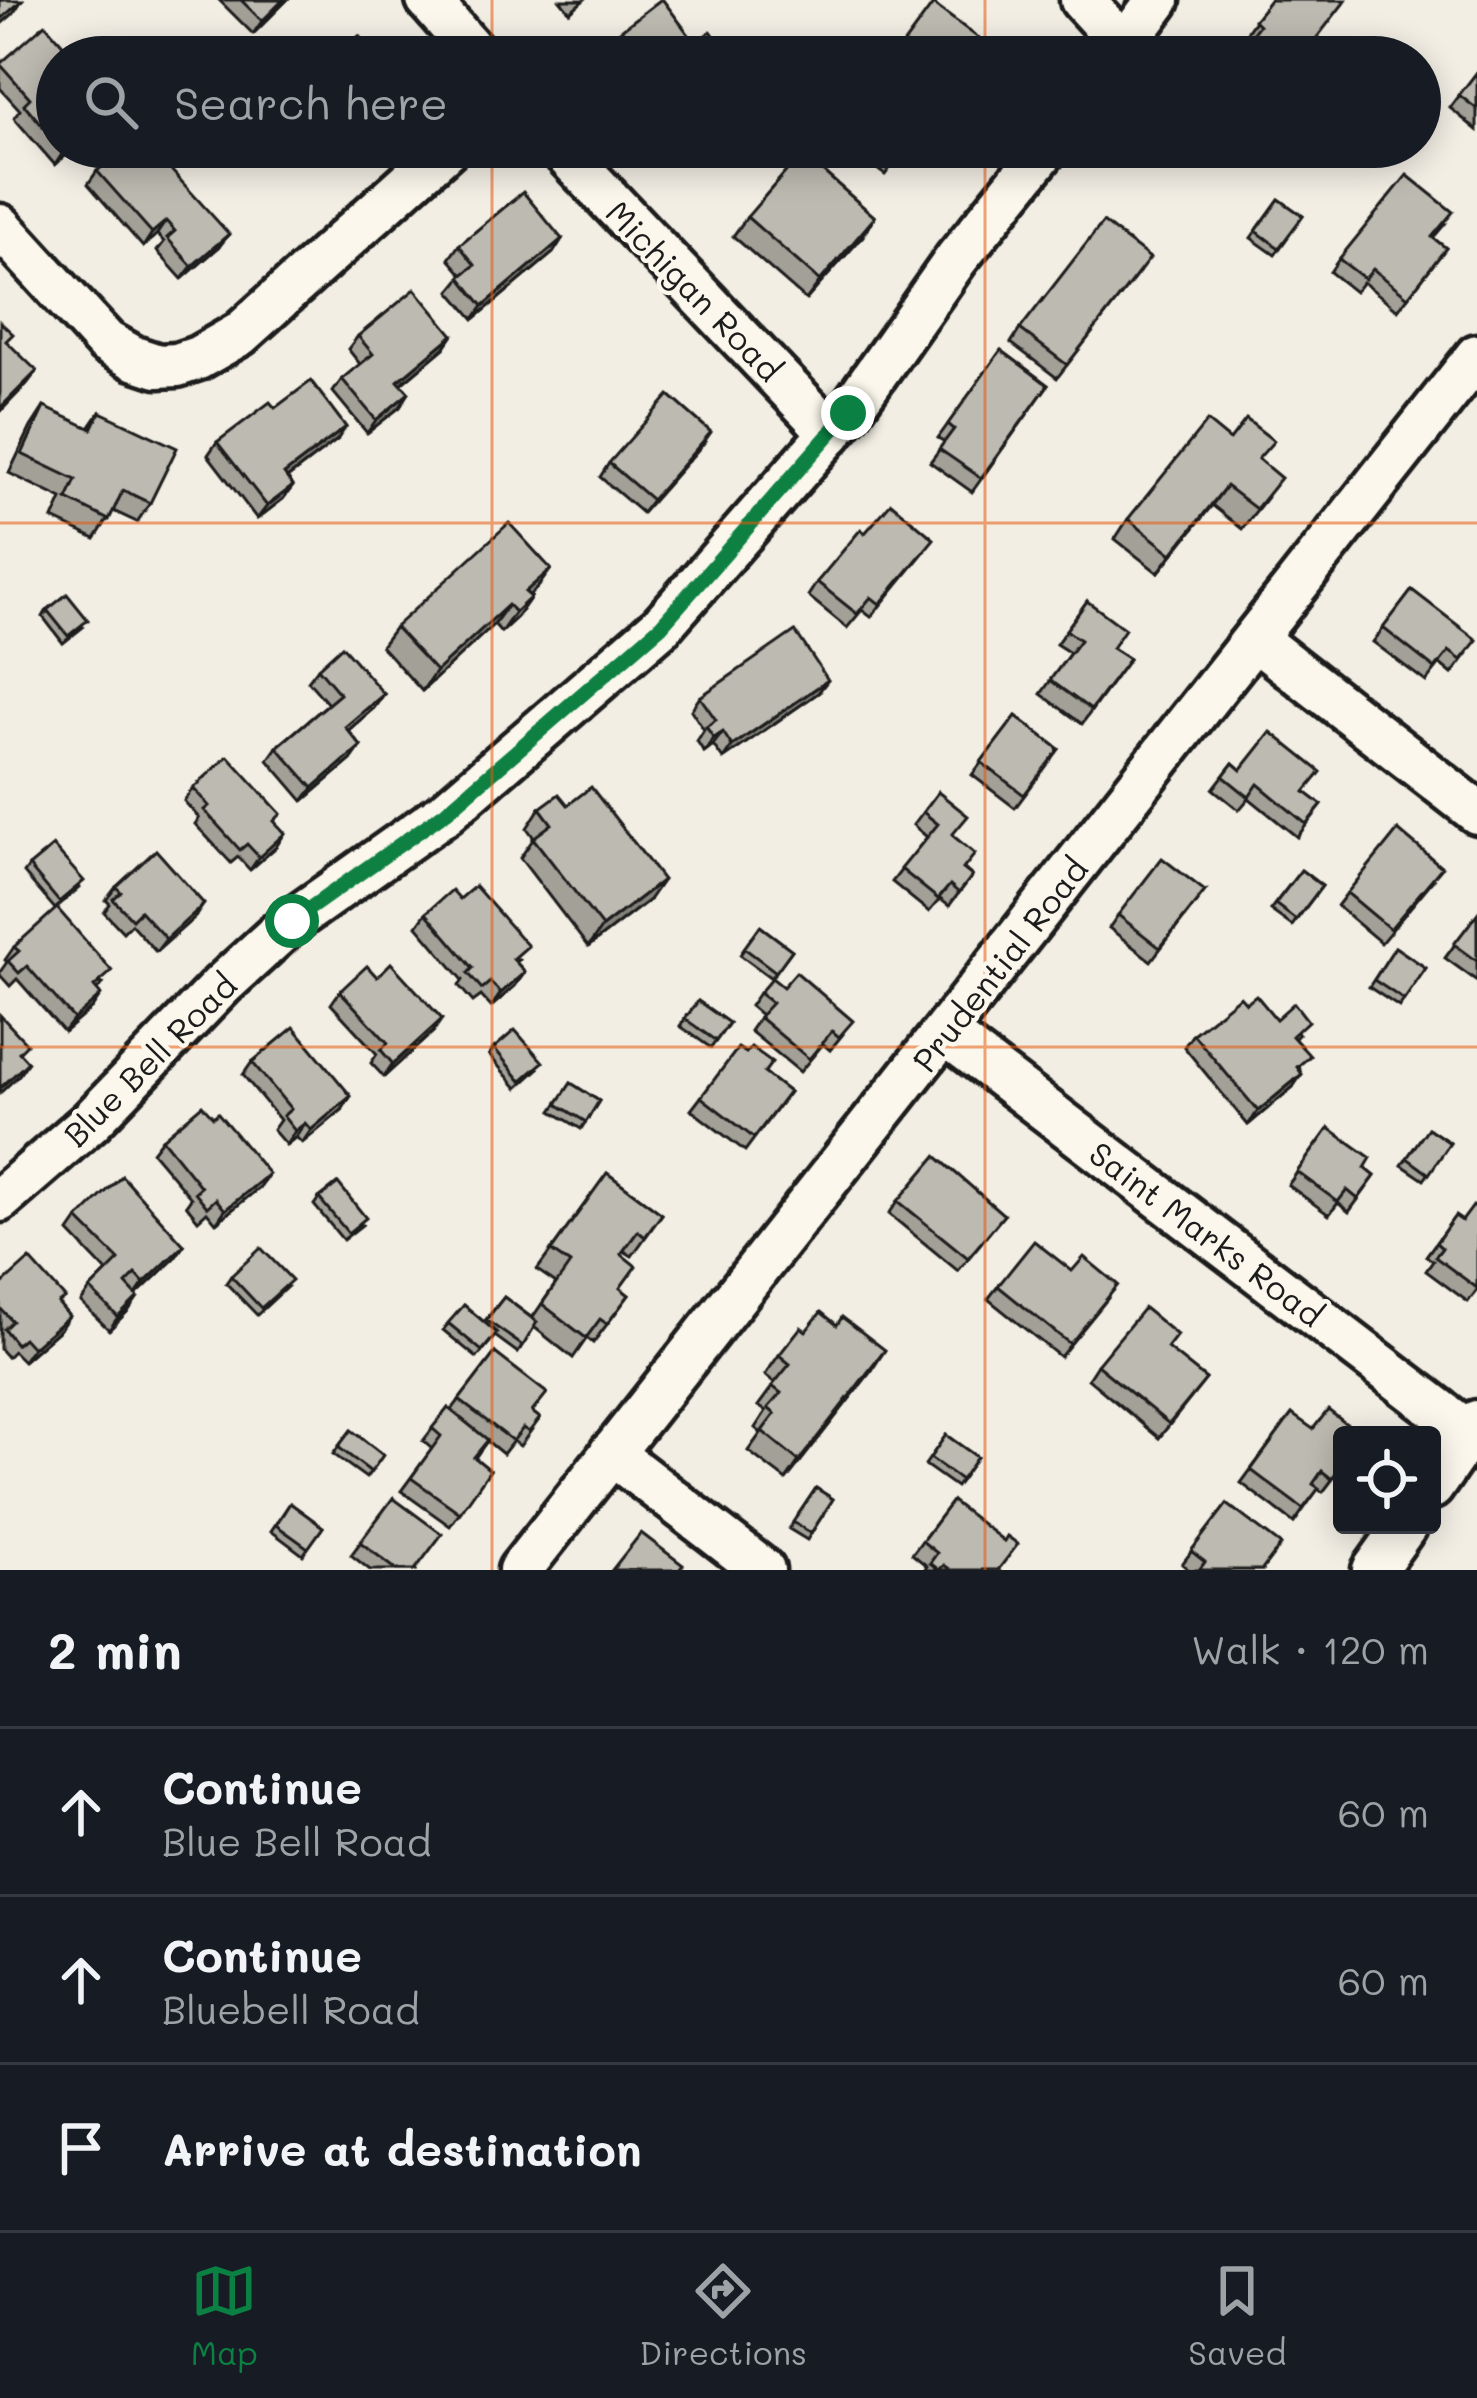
<!DOCTYPE html>
<html lang="en">
<head>
<meta charset="utf-8">
<style>
  body { margin:0; font-family:Mali,sans-serif; background:#242831; color:#f1f3f6 }
  .controls { position:absolute; right:36px; bottom:36px; display:grid; overflow:hidden; border-radius:12px; box-shadow:0 6px 30px #0003 }
  .controls button { width:108px; height:108px; display:grid; place-items:center; padding:0; border:0; border-bottom:3px solid #363941; background:#171b24; color:#f1f3f6; font:60px sans-serif }
  .stop { position:absolute; width:36px; height:36px; margin:-27px; border:9px solid #0b8043; border-radius:50%; background:#fff }
  .stop.end { background:#0b8043; border-color:#fff; box-shadow:0 3px 12px #0008 }
  .list { margin:0; padding:0; list-style:none }
  h2 { display:flex; justify-content:space-between; align-items:center; height:156px; margin:0; padding:0 48px; font-size:51px }
  h2 small { font-size:39px; font-weight:400; color:#9ea1a6 }
  .list li { display:grid; grid-template-columns:78px 1fr auto; gap:36px; align-items:center; box-sizing:border-box; height:168px; padding:0 48px; border-top:3px solid #363941 }
  .list b { display:block; font-size:45px; white-space:nowrap }
  .list p { margin:0; font-size:39px; white-space:nowrap; color:#9ea1a6 }
  .list em { font-size:39px; font-style:normal; color:#9ea1a6 }
  .icon { flex:none; width:66px; height:66px; fill:none; stroke:currentColor; stroke-width:2; stroke-linecap:round; stroke-linejoin:round }
  .map { position:relative; flex:none; width:1477px; height:1570px; overflow:hidden }
  .search { position:absolute; background:#171b24; box-shadow:0 6px 30px #0003; left:36px; right:36px; top:36px; height:132px; display:flex; align-items:center; gap:30px; box-sizing:border-box; padding:0 42px; border-radius:66px; color:#9ea1a6; font-size:45px }
  .sheet { height:660px; background:#171b24 }
  nav { display:flex; justify-content:space-around; align-items:center; box-sizing:border-box; height:168px; border-top:3px solid #363941; background:#171b24; font-size:33px; color:#9ea1a6 }
  nav a { display:grid; justify-items:center; gap:6px }
  nav .on { color:#0b8043 }
  .map>svg:first-child { display:block }
  .lines { fill:none; stroke-linecap:round; stroke-linejoin:round }
  .street-casing { stroke:#1c1c1c; stroke-width:51 }
  .street { stroke:#fbf7ec; stroke-width:42 }
  .wall { fill:#a3a098; stroke:#1c1c1c; stroke-width:3 }
  .shaded-wall { fill:#84827c; stroke:#1c1c1c; stroke-width:3 }
  .building { fill:#bdbab1; stroke:#1c1c1c; stroke-width:3 }
  .route { stroke:#0b8043; stroke-width:15 }
  .grid { fill:none; stroke:#e8590c; stroke-width:3; stroke-opacity:0.55 }
  .labels { text-anchor:middle; dominant-baseline:central; stroke-width:9; stroke-linejoin:round; paint-order:stroke }
  .street-label { font-size:33px; fill:#1c1c1c; stroke:#fbf7ec }
</style>
</head>
<body>
<div class="map">
<svg width="1477" height="1570" viewBox="0 0 1477 1570">
  <rect width="100%" height="100%" fill="#f2eee4"/>
  <filter id="ink" filterUnits="userSpaceOnUse"><feTurbulence type="fractalNoise" baseFrequency=".00833" numOctaves="2"/><feDisplacementMap in="SourceGraphic" scale="24" xChannelSelector="R" yChannelSelector="G"/><feConvolveMatrix kernelMatrix="1 2 1 2 8 2 1 2 1" color-interpolation-filters="sRGB"/></filter>
  <g filter="url(#ink)">
    <g class="lines">
      <!-- street casing -->
      <g class="street-casing">
        <g id="street">
          <polyline points="428,0 478,57"/>
          <polyline points="1082,0 1124,46"/>
          <polyline points="1116,57 1158,0"/>
          <polyline points="559,147 831,433"/>
          <polyline points="0,226 106,342 134,358 158,366 177,365 198,358 240,334 448,147"/>
          <polyline points="1255,639 1477,812"/>
          <polyline points="945,1033 1469,1433"/>
          <polyline points="0,1200 91,1121 222,985 292,921 446,812 661,626 848,413 957,258 1047,147"/>
          <polyline points="611,1453 763,1570"/>
          <polyline points="1432,1487 1477,1422"/>
          <polyline points="520,1570 1477,356"/>
          <polyline points="1374,1570 1406,1525"/>
        </g>
      </g>
      <!-- street -->
      <use href="#street" class="street"/>
    </g>
    <!-- wall -->
    <g class="wall">
      <polygon points="219,0 287,0 253,34"/>
      <polygon points="560,0 584,0 570,12"/>
      <polygon points="1270,0 1303,57 1235,56 1245,44 1241,40"/>
      <polygon points="617,33 695,43 730,57 616,57 608,46"/>
      <polygon points="57,57 57,147 75,147 55,165 14,118 20,110 0,88 0,63"/>
      <polygon points="1477,72 1477,130 1450,108"/>
      <polygon points="178,147 165,163 219,247 182,279 157,251 164,242 157,234 143,247 88,184 97,171"/>
      <polygon points="290,147 317,147 301,160"/>
      <polygon points="847,147 906,147 885,175"/>
      <polygon points="1279,199 1303,216 1275,255 1251,238"/>
      <polygon points="747,217 862,237 806,300 733,236"/>
      <polygon points="1444,225 1433,238 1446,248 1398,310 1363,282 1355,292 1330,272 1339,259"/>
      <polygon points="562,239 553,253 474,319 450,291 463,275 449,259 459,245"/>
      <polygon points="1140,271 1057,378 1011,343 1020,329"/>
      <polygon points="453,335 444,348 401,384 409,393 400,407 367,433 333,392 342,379 360,364 348,349 358,336"/>
      <polygon points="1001,350 1048,385 972,492 930,462 945,442 938,438"/>
      <polygon points="44,407 89,428 100,412 150,503 137,522 113,511 95,539 53,519 62,499 9,473 31,427"/>
      <polygon points="275,408 337,440 287,478 293,486 283,499 257,519 208,455 217,442"/>
      <polygon points="702,445 642,513 600,477 609,463"/>
      <polygon points="1260,461 1267,497 1242,529 1212,505 1158,573 1115,539 1128,519"/>
      <polygon points="865,533 924,552 871,617 862,610 847,628 808,596 817,582"/>
      <polygon points="537,588 529,596 531,597 517,617 501,632 494,624 422,691 381,646 395,627"/>
      <polygon points="1412,590 1468,653 1452,674 1440,664 1426,682 1373,642"/>
      <polygon points="1087,601 1112,648 1129,659 1082,724 1041,694 1070,653 1056,644"/>
      <polygon points="47,610 83,627 63,643 43,617"/>
      <polygon points="318,668 384,694 374,708 348,730 361,746 351,760 303,801 268,760 277,747 328,704 308,681"/>
      <polygon points="818,693 723,759 713,745 704,752 697,741 704,730 691,710 700,697"/>
      <polygon points="1016,716 1059,749 1015,808 972,775"/>
      <polygon points="1233,763 1241,770 1306,793 1322,805 1297,837 1249,798 1239,810 1213,789"/>
      <polygon points="193,788 275,823 276,847 250,870 238,857 231,863 195,824 199,818 184,801"/>
      <polygon points="938,792 964,869 972,876 949,906 940,899 929,912 892,882 927,837 913,825"/>
      <polygon points="540,808 649,900 588,947 520,858 534,838 527,828"/>
      <polygon points="29,866 79,888 55,909 24,873"/>
      <polygon points="1301,870 1322,886 1292,926 1270,910"/>
      <polygon points="1433,880 1381,943 1337,906 1347,893"/>
      <polygon points="116,887 195,917 156,952 131,924 123,932 104,912 110,904 106,900"/>
      <polygon points="1205,891 1151,961 1109,928 1118,915"/>
      <polygon points="426,913 519,960 516,962 525,972 515,986 491,1007 481,996 473,1002 459,986 463,980 417,926"/>
      <polygon points="1477,914 1477,981 1445,958"/>
      <polygon points="760,926 792,950 771,978 740,955"/>
      <polygon points="14,947 103,984 97,990 92,1008 64,1032 17,979 10,986 0,975 0,972 7,962 5,960"/>
      <polygon points="1395,947 1426,968 1399,1007 1369,987"/>
      <polygon points="783,987 843,1034 830,1050 823,1044 800,1072 750,1031 761,1015 750,1006 759,993"/>
      <polygon points="340,991 433,1032 384,1077 371,1063 377,1054 331,1004"/>
      <polygon points="698,1001 729,1023 711,1048 680,1026"/>
      <polygon points="1246,1003 1276,1019 1299,1034 1295,1038 1300,1070 1293,1087 1248,1125 1184,1047 1193,1034"/>
      <polygon points="494,1048 538,1069 517,1088 489,1055"/>
      <polygon points="252,1062 342,1110 302,1143 296,1137 286,1145 273,1130 280,1120 243,1075"/>
      <polygon points="764,1073 789,1092 745,1151 691,1110 701,1097"/>
      <polygon points="571,1083 599,1101 581,1129 552,1111"/>
      <polygon points="1329,1128 1365,1168 1375,1176 1349,1212 1338,1203 1329,1215 1288,1185"/>
      <polygon points="1428,1128 1450,1143 1424,1180 1402,1165"/>
      <polygon points="162,1139 260,1187 216,1223 207,1212 198,1220 186,1205 191,1198 152,1152"/>
      <polygon points="607,1173 662,1214 632,1256 624,1251 621,1254 620,1288 629,1295 593,1343 587,1338 573,1358 534,1327 518,1353 495,1336 477,1358 443,1330 464,1305 484,1322 504,1297 532,1318 556,1283 537,1270"/>
      <polygon points="319,1198 362,1225 343,1240 314,1205"/>
      <polygon points="898,1201 1004,1215 958,1271 889,1214"/>
      <polygon points="1477,1209 1477,1290 1468,1302 1426,1271 1433,1261 1426,1256 1455,1216 1462,1221"/>
      <polygon points="78,1219 184,1245 175,1258 136,1295 129,1310 109,1330 81,1302 90,1289 107,1272 69,1232"/>
      <polygon points="1072,1271 1108,1298 1060,1357 988,1299 998,1286"/>
      <polygon points="231,1276 287,1287 257,1315 226,1283"/>
      <polygon points="0,1286 60,1305 60,1329 23,1361 13,1351 7,1357 0,1349"/>
      <polygon points="1167,1349 1206,1379 1159,1438 1088,1379 1097,1365"/>
      <polygon points="495,1353 533,1413 540,1418 520,1446 513,1441 503,1454 487,1441 475,1458 490,1470 450,1526 401,1491 432,1449 423,1441 448,1408 451,1411"/>
      <polygon points="779,1355 872,1370 786,1480 748,1451 761,1433 755,1428 766,1411 758,1406 775,1383 765,1375"/>
      <polygon points="1292,1414 1342,1467 1323,1492 1318,1489 1294,1523 1241,1483"/>
      <polygon points="351,1430 383,1455 366,1478 333,1454"/>
      <polygon points="946,1435 977,1457 956,1487 925,1465"/>
      <polygon points="816,1488 833,1499 807,1540 789,1529"/>
      <polygon points="393,1498 416,1570 370,1570 351,1555"/>
      <polygon points="952,1501 999,1570 924,1570 927,1566 912,1554"/>
      <polygon points="290,1503 323,1527 303,1555 271,1531"/>
      <polygon points="1227,1504 1263,1570 1189,1570 1182,1564"/>
    </g>
    <!-- shaded-wall -->
    <g class="shaded-wall">
      <polygon points="22,0 13,14 0,25 0,20"/>
      <polygon points="283,0 287,0 253,34 262,21"/>
      <polygon points="69,147 75,147 55,165 64,151"/>
      <polygon points="875,217 862,237 806,300 820,281"/>
      <polygon points="166,221 157,234 143,247 152,233"/>
      <polygon points="229,234 219,247 182,279 192,266"/>
      <polygon points="562,239 553,253 474,319 483,306"/>
      <polygon points="453,335 444,348 389,394 398,381"/>
      <polygon points="37,371 27,384 0,412 0,408"/>
      <polygon points="409,393 400,407 367,433 376,420"/>
      <polygon points="346,427 337,440 275,487 284,474"/>
      <polygon points="711,432 702,445 642,513 652,500"/>
      <polygon points="293,486 283,499 257,519 267,506"/>
      <polygon points="1226,486 1212,505 1158,573 1172,554"/>
      <polygon points="551,569 537,588 512,611 525,592"/>
      <polygon points="531,597 517,617 501,632 515,612"/>
      <polygon points="508,605 494,624 422,691 436,671"/>
      <polygon points="828,680 818,693 723,759 732,746"/>
      <polygon points="384,694 374,708 336,741 345,727"/>
      <polygon points="723,732 713,745 704,752 714,738"/>
      <polygon points="361,746 351,760 303,801 313,788"/>
      <polygon points="285,833 276,847 250,870 259,857"/>
      <polygon points="663,880 649,900 588,947 602,927"/>
      <polygon points="204,904 195,917 156,952 166,939"/>
      <polygon points="525,972 515,986 491,1007 501,993"/>
      <polygon points="101,995 92,1008 64,1032 74,1019"/>
      <polygon points="442,1019 433,1032 384,1077 393,1064"/>
      <polygon points="28,1062 19,1075 0,1093 0,1088"/>
      <polygon points="1302,1074 1293,1087 1248,1125 1258,1111"/>
      <polygon points="351,1096 342,1110 302,1143 311,1130"/>
      <polygon points="305,1123 296,1137 286,1145 295,1131"/>
      <polygon points="269,1174 260,1187 216,1223 225,1210"/>
      <polygon points="184,1245 175,1258 135,1296 144,1283"/>
      <polygon points="138,1297 129,1310 109,1330 118,1317"/>
      <polygon points="69,1316 60,1329 23,1361 32,1348"/>
      <polygon points="885,1350 872,1370 786,1480 799,1461"/>
    </g>
    <!-- building -->
    <g class="building">
      <polygon points="0,0 22,0 0,20"/>
      <polygon points="241,0 283,0 262,21"/>
      <polygon points="660,0 663,0 695,43 711,31 730,57 635,57 617,33"/>
      <polygon points="1270,0 1346,0 1302,57 1225,57 1229,52 1235,56 1259,25 1254,20"/>
      <polygon points="933,4 984,42 972,57 894,57"/>
      <polygon points="45,24 74,57 57,57 57,143 24,104 30,98 0,64"/>
      <polygon points="359,36 377,57 335,57"/>
      <polygon points="1477,72 1477,109 1459,95"/>
      <polygon points="125,147 177,147 162,160 229,234 192,266 167,238 175,231 166,221 152,233 97,171"/>
      <polygon points="887,147 905,147 899,156"/>
      <polygon points="802,153 875,217 820,281 747,217"/>
      <polygon points="1407,175 1453,212 1432,237 1446,248 1408,297 1373,269 1365,279 1339,259"/>
      <polygon points="523,192 562,239 483,306 460,277 475,265 459,245"/>
      <polygon points="1279,199 1303,216 1279,248 1256,231"/>
      <polygon points="1103,222 1150,258 1067,365 1020,329"/>
      <polygon points="415,289 453,335 398,381 409,393 376,420 342,379 373,354 358,336"/>
      <polygon points="0,322 13,334 6,341 37,371 0,408"/>
      <polygon points="1001,350 1048,385 981,478 939,449 954,429 948,424"/>
      <polygon points="311,381 346,427 284,474 293,486 267,506 217,442 270,402 275,408"/>
      <polygon points="669,395 711,432 652,500 609,463"/>
      <polygon points="44,407 92,429 100,412 177,448 150,503 123,490 109,520 67,499 76,480 22,454"/>
      <polygon points="1246,419 1274,441 1258,459 1281,478 1256,509 1226,486 1172,554 1128,519 1207,421 1230,440"/>
      <polygon points="891,503 934,539 880,604 871,597 857,614 817,582 861,529 865,533"/>
      <polygon points="509,523 551,569 525,592 531,597 515,612 508,605 436,671 395,627"/>
      <polygon points="1412,590 1477,640 1461,660 1449,651 1435,669 1383,628"/>
      <polygon points="67,594 88,620 68,636 47,610"/>
      <polygon points="1087,601 1125,629 1112,648 1129,659 1091,710 1050,680 1080,640 1066,630"/>
      <polygon points="795,631 828,680 732,746 723,732 714,738 706,727 716,720 700,697"/>
      <polygon points="342,646 384,694 345,727 361,746 313,788 277,747 340,694 318,668"/>
      <polygon points="1016,716 1059,749 1024,795 981,762"/>
      <polygon points="1271,732 1321,772 1305,792 1322,805 1306,824 1258,784 1249,797 1223,776 1233,763 1241,770"/>
      <polygon points="228,756 281,814 274,821 285,833 259,857 247,844 240,850 204,810 209,806 193,788"/>
      <polygon points="591,787 663,880 602,927 533,838 552,824 540,808 559,794 568,805"/>
      <polygon points="938,792 968,816 952,835 975,854 963,869 972,876 959,893 950,885 938,899 901,869 938,824 923,812"/>
      <polygon points="1398,830 1442,867 1390,929 1347,893"/>
      <polygon points="53,846 84,881 59,902 29,866"/>
      <polygon points="156,850 204,904 166,939 140,911 132,919 113,899 121,892 116,887"/>
      <polygon points="1162,858 1205,891 1160,948 1118,915"/>
      <polygon points="1301,870 1322,886 1296,920 1275,904"/>
      <polygon points="475,886 528,946 513,959 525,972 501,993 490,982 482,989 468,973 473,968 426,913 452,890 460,899"/>
      <polygon points="57,908 112,971 94,987 101,995 74,1019 27,966 19,973 8,961 19,951 14,947"/>
      <polygon points="1477,914 1477,961 1454,944"/>
      <polygon points="760,926 792,950 776,972 744,948"/>
      <polygon points="1395,947 1426,968 1404,1000 1374,980"/>
      <polygon points="391,963 442,1019 393,1064 381,1050 388,1043 340,991 367,966 377,977"/>
      <polygon points="796,972 853,1021 839,1037 832,1031 809,1059 759,1017 772,1003 759,993 772,978 783,987"/>
      <polygon points="1256,995 1276,1019 1294,1003 1308,1021 1292,1036 1310,1056 1297,1067 1302,1074 1258,1111 1193,1034 1240,996 1246,1003"/>
      <polygon points="698,1001 729,1023 716,1041 685,1019"/>
      <polygon points="0,1015 27,1044 19,1052 28,1062 0,1088"/>
      <polygon points="294,1027 351,1096 311,1130 305,1123 295,1131 283,1116 291,1109 252,1062"/>
      <polygon points="515,1030 543,1062 521,1081 494,1048"/>
      <polygon points="751,1047 772,1062 764,1073 789,1092 754,1138 701,1097 738,1048 746,1053"/>
      <polygon points="571,1083 599,1101 586,1122 557,1104"/>
      <polygon points="202,1105 213,1117 218,1113 269,1174 225,1210 216,1199 207,1207 195,1192 201,1187 162,1139"/>
      <polygon points="1329,1128 1371,1158 1365,1168 1375,1176 1358,1199 1347,1190 1338,1202 1297,1172"/>
      <polygon points="1428,1128 1450,1143 1429,1174 1407,1158"/>
      <polygon points="936,1156 1004,1215 968,1258 898,1201"/>
      <polygon points="607,1173 662,1214 645,1237 638,1231 621,1254 636,1266 620,1288 629,1295 607,1324 600,1319 586,1338 542,1304 570,1264 551,1251"/>
      <polygon points="122,1176 184,1245 144,1283 136,1274 126,1284 138,1297 118,1317 90,1289 119,1260 78,1219"/>
      <polygon points="338,1183 366,1218 348,1233 319,1198"/>
      <polygon points="1473,1206 1477,1209 1477,1288 1435,1257 1442,1248 1436,1243 1455,1216 1462,1221"/>
      <polygon points="1034,1241 1072,1271 1084,1257 1118,1285 1070,1344 998,1286"/>
      <polygon points="261,1248 292,1280 261,1308 231,1276"/>
      <polygon points="30,1259 65,1298 58,1303 69,1316 32,1348 23,1338 16,1344 4,1329 12,1321 0,1308 0,1286"/>
      <polygon points="504,1297 537,1322 523,1346 486,1320"/>
      <polygon points="464,1305 497,1333 482,1351 448,1323"/>
      <polygon points="1144,1308 1177,1335 1167,1348 1206,1379 1169,1424 1097,1365"/>
      <polygon points="821,1312 837,1325 842,1317 885,1350 799,1461 762,1431 775,1414 768,1408 781,1393 772,1386 790,1364 779,1355 801,1327 806,1331"/>
      <polygon points="495,1353 547,1393 532,1412 540,1418 529,1432 523,1428 513,1441 459,1400"/>
      <polygon points="448,1408 488,1440 474,1457 490,1470 460,1513 411,1478 441,1436 432,1428"/>
      <polygon points="1328,1410 1361,1435 1342,1435 1342,1466 1332,1479 1322,1471 1313,1484 1319,1488 1303,1509 1251,1470 1292,1414 1313,1429"/>
      <polygon points="351,1430 383,1455 371,1472 338,1447"/>
      <polygon points="946,1435 977,1457 961,1480 930,1458"/>
      <polygon points="816,1488 833,1499 811,1533 793,1522"/>
      <polygon points="393,1498 442,1534 415,1570 397,1570 360,1542"/>
      <polygon points="952,1501 1004,1541 1007,1536 1018,1544 998,1570 951,1570 944,1565 939,1570 930,1563 937,1553 922,1541"/>
      <polygon points="290,1503 323,1527 308,1548 276,1525"/>
      <polygon points="1227,1504 1281,1545 1262,1570 1199,1570 1205,1562 1191,1551"/>
      <polygon points="641,1533 683,1565 679,1570 612,1570"/>
    </g>
  </g>
  <g class="lines" filter="url(#ink)">
    <!-- route -->
    <polyline class="route" points="292,921 446,812 661,626 848,413"/>
  </g>
  <!-- grid -->
  <path class="grid" d="M492,0V57M985,0V57M492,147V1570M985,147V1570M0,523H1477M0,1047H1477"/>
  <g class="labels">
    <!-- street labels -->
    <g class="street-label">
      <text transform="translate(695 290) rotate(46)">Michigan Road</text>
      <text transform="translate(999 964) rotate(-52)">Prudential Road</text>
      <text transform="translate(149 1059) rotate(-45)">Blue Bell Road</text>
      <text transform="translate(1207 1233) rotate(37)">Saint Marks Road</text>
    </g>
  </g>
</svg>
<div class="controls">
<button><svg class="icon" aria-label="locate" viewBox="0 0 24 24"><circle cx="12" cy="12" r="6"/><path d="M12 2v4M12 18v4M2 12h4M18 12h4"/></svg></button>
</div>
<div class="stop" style="left:292px;top:921px"></div>
<div class="stop end" style="left:848px;top:413px"></div>
<div class="search"><svg class="icon" aria-label="search" viewBox="0 0 24 24"><circle cx="10" cy="10" r="6"/><path d="M15 15l6 6"/></svg>Search here</div>
</div>
<section class="sheet">
<h2>2 min<small>Walk · 120 m</small></h2>
<ul class="list">
<li><svg class="icon" aria-label="ahead" viewBox="0 0 24 24"><path d="M12 20V5M6 11l6-6 6 6"/></svg><div><b>Continue</b><p>Blue Bell Road</p></div><em>60 m</em></li>
<li><svg class="icon" aria-label="ahead" viewBox="0 0 24 24"><path d="M12 20V5M6 11l6-6 6 6"/></svg><div><b>Continue</b><p>Bluebell Road</p></div><em>60 m</em></li>
<li><svg class="icon" aria-label="arrive" viewBox="0 0 24 24"><path d="M6 21V4h12l-3 4 3 4H6"/></svg><div><b>Arrive at destination</b></div></li>
</ul>
</section>
<nav>
<a class="on"><svg class="icon" aria-label="map" viewBox="0 0 24 24"><path d="M3 6l6-2 6 2 6-2v14l-6 2-6-2-6 2zM9 4v14M15 6v14"/></svg>Map</a>
<a><svg class="icon" aria-label="directions" viewBox="0 0 24 24"><path d="M12 3l9 9-9 9-9-9zM9 14v-3h6M13 9l2 2-2 2"/></svg>Directions</a>
<a><svg class="icon" aria-label="saved" viewBox="0 0 24 24"><path d="M7 4h10v16l-5-4-5 4z"/></svg>Saved</a>
</nav>
</body>
</html>
